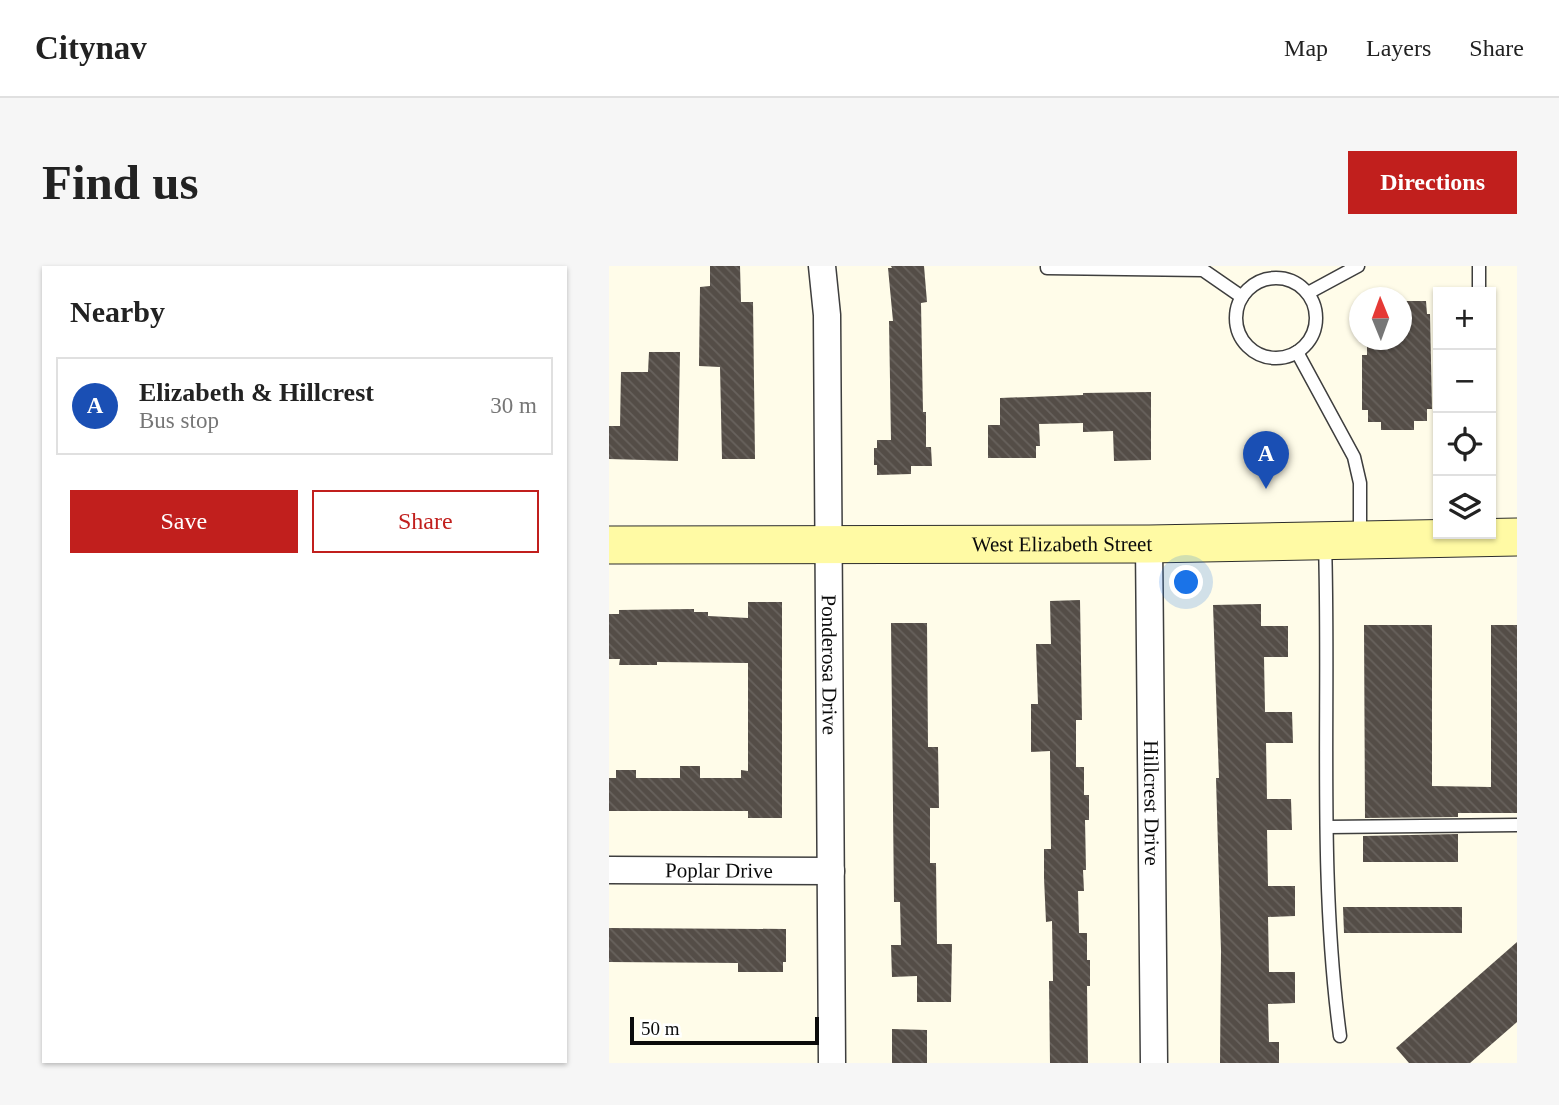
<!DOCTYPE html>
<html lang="en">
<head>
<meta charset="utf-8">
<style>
  body { margin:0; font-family:"Times New Roman",serif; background:#f6f6f6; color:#222 }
  .controls { position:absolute; right:21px; top:21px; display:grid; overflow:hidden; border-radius:0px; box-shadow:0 2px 5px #0004 }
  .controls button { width:63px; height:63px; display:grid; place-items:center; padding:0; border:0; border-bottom:2px solid #e0e0e0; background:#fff; color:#222; font:35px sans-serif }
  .compass { position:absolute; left:740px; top:21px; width:63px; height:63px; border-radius:50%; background:#fff; box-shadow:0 2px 5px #0004; rotate:359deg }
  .scale { position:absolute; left:21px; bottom:18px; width:189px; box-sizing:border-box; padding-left:7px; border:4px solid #0b0b0b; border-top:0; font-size:19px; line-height:24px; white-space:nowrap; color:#0b0b0b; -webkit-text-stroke:5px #fff; paint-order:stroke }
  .you { position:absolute; left:578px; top:317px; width:24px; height:24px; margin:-18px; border:5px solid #fff; border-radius:50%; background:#1a73e8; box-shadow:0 0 0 10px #1a73e833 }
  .badge { display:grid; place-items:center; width:46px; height:46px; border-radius:50%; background:#c11f1d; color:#fff; font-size:23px; font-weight:700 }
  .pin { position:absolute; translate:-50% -58px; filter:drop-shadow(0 2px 4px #0008) }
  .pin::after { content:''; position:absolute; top:37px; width:24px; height:21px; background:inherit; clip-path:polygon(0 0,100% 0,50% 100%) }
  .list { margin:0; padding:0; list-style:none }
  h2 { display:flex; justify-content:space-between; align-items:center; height:91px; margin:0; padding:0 28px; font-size:30px }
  h2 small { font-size:23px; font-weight:400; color:#767676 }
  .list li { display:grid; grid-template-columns:46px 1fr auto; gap:21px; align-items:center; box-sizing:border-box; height:98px; margin:0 14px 14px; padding:0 14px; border:2px solid #e0e0e0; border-radius:0px }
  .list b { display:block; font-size:26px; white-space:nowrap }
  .list p { margin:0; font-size:23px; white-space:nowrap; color:#767676 }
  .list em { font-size:23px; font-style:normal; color:#767676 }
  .actions { display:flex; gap:14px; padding:21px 28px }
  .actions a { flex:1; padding:16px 0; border:2px solid #c11f1d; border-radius:0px; text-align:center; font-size:24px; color:#c11f1d }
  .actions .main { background:#c11f1d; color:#fff }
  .icon { flex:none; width:38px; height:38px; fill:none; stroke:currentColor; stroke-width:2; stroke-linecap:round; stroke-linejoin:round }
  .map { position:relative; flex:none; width:908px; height:797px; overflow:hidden; border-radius:0px }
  header { display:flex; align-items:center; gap:42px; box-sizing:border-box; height:98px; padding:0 35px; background:#fff; border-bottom:2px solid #e0e0e0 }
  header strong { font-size:33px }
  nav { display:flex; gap:38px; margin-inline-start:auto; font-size:24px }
  .intro { display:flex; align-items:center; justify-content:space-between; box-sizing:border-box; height:168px; padding:0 42px }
  h1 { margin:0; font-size:49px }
  .button { padding:18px 32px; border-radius:0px; background:#c11f1d; color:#fff; font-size:24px; font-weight:700 }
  main { display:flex; gap:42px; padding:0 42px }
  aside { flex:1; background:#fff; border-radius:0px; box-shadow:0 2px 5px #0004 }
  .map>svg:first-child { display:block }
  .building { fill:url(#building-back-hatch) }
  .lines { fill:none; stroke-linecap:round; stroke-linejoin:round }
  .service-casing { stroke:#3e3e3e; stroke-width:15 }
  .minor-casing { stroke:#3e3e3e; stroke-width:29 }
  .secondary-casing { stroke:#2d2d2d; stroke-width:39 }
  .service { stroke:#fff; stroke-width:12 }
  .minor { stroke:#fff; stroke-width:26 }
  .secondary { stroke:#fffaa4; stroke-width:37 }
  .labels { text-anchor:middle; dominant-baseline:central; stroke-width:7; stroke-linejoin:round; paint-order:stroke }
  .street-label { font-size:21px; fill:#0b0b0b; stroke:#fff }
</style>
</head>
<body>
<header>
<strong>Citynav</strong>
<nav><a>Map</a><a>Layers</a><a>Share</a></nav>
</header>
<div class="intro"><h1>Find us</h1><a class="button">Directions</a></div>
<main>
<aside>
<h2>Nearby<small></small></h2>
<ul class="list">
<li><span class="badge" style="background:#1a4fb4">A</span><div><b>Elizabeth &amp; Hillcrest</b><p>Bus stop</p></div><em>30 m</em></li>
</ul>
<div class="actions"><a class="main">Save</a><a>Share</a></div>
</aside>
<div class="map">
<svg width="908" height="797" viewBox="0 0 908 797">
  <defs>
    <pattern id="building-back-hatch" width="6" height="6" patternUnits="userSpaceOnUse" patternTransform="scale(1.75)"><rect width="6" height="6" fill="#544d47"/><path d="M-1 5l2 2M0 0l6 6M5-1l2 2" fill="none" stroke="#68625d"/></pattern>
  </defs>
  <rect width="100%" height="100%" fill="#fffce9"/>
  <!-- building -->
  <g class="building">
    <polygon points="101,0 131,0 132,36 144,36 146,193 113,193 111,101 90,100 91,21 101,20"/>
    <polygon points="282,0 315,0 318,36 312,37 314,146 317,146 317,181 322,181 323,200 302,200 302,208 268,209 268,199 265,199 265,182 268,182 268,174 282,174 280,55 284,55 279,2 283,2"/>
    <polygon points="793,35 817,35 818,48 821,48 823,143 818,143 818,155 805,155 805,164 772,164 772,156 759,156 759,144 753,144 753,89 758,89 758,74 793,74"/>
    <polygon points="40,86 71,86 69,195 0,193 0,160 11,160 12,106 39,106"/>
    <polygon points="542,126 542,194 505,195 504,165 474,166 474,157 430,158 431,180 427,180 427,192 379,192 379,159 391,159 391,132 474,129 474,127"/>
    <polygon points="471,334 473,454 467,454 467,501 475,501 475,529 480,529 480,554 476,554 477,604 474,604 475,625 469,625 470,667 478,667 478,694 481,694 481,720 478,720 479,797 441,797 440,715 444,715 443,655 437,656 435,612 435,583 442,583 441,485 422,486 422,438 429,438 427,378 442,378 441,335"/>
    <polygon points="139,336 173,336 173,552 139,552 139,545 0,545 0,512 7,512 7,504 27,504 27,512 71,512 71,500 91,500 91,512 132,512 132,504 139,505 139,397 48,396 48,399 10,399 11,393 0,393 0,348 10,348 10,344 85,343 85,346 99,346 99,350 139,352"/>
    <polygon points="652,338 652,360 679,360 679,391 655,391 656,446 683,446 684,477 657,477 658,533 682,533 683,564 658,564 659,620 686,620 686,650 659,651 660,706 686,706 686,737 659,738 660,776 670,776 670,797 611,797 612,685 607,512 610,512 604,339"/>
    <polygon points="282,357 318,357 319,481 329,481 330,542 321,542 321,597 327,597 328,678 343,678 342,736 308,736 308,710 283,711 282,679 292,679 291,636 285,636"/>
    <polygon points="755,359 823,359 823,520 882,521 882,359 908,359 908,547 849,547 849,551 756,552"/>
    <polygon points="849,568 849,596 754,596 754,570"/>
    <polygon points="734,641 853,641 853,667 735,667"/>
    <polygon points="0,662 177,663 177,696 174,696 174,706 129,706 129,697 0,696"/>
    <polygon points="908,676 908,756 861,797 800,797 787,782"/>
    <polygon points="283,763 318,764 318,797 283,797"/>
  </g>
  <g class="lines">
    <!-- service casing -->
    <g class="service-casing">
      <g id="service">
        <polyline points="438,0 438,2 594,4 633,31"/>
        <circle cx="667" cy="52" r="40"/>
        <polyline points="870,26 870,0"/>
        <polyline points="699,27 749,0"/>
        <polyline points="688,86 745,191 751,217 751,272"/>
        <path d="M716,277C721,441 709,607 731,770"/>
        <polyline points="718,561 908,559"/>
      </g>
    </g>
    <!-- minor casing -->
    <g class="minor-casing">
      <g id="minor">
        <path id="s1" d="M213,0L218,49L223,797"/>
        <path id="s2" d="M540,278L545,797"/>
        <path id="s3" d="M0,604L222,605"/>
      </g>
    </g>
    <!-- secondary casing -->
    <g class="secondary-casing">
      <g id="secondary">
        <path id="s4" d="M0,279L540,278L908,271"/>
      </g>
    </g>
    <!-- service -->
    <use href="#service" class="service"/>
    <!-- minor -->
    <use href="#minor" class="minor"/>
    <!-- secondary -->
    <use href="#secondary" class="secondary"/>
  </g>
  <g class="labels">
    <!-- street labels -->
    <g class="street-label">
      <text stroke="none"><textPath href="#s4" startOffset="453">West Elizabeth Street</textPath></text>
      <text stroke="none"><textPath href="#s1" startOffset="399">Ponderosa Drive</textPath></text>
      <text stroke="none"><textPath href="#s2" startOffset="259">Hillcrest Drive</textPath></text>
      <text stroke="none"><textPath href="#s3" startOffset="110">Poplar Drive</textPath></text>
    </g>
  </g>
</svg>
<div class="controls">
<button>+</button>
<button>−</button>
<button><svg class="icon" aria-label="locate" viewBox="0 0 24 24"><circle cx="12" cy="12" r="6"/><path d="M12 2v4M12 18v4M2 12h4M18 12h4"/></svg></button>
<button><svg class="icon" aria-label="layers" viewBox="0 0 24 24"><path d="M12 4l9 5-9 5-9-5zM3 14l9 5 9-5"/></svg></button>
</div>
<svg class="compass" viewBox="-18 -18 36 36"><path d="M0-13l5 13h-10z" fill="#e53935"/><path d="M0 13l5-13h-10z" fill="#767676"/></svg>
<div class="scale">50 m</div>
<div class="you"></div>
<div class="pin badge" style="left:657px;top:223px;background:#1a4fb4">A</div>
</div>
</main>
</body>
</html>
